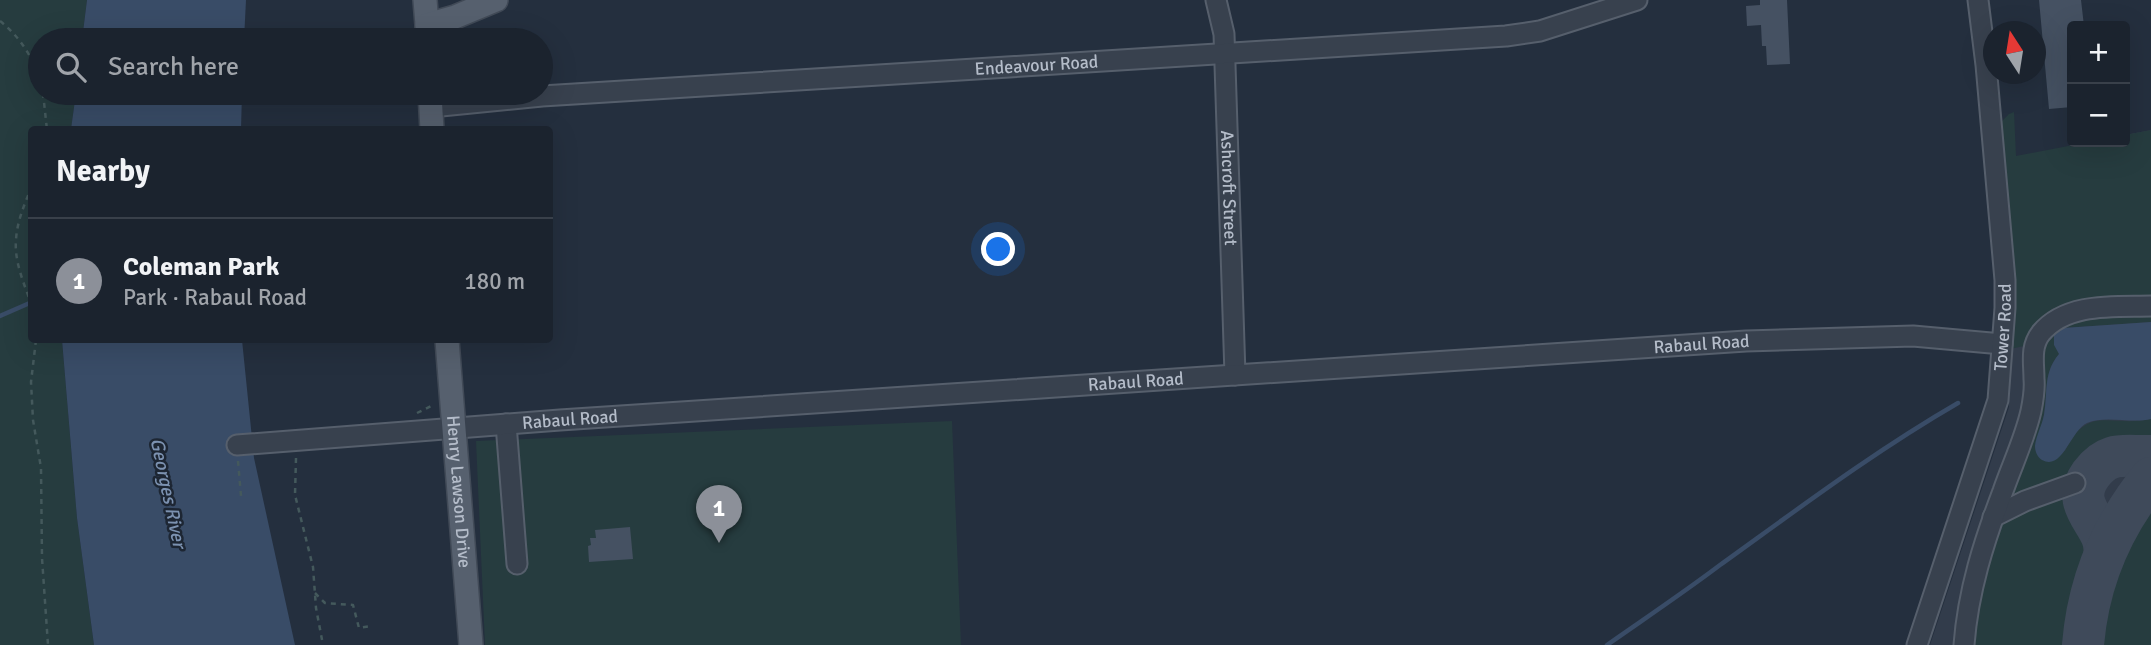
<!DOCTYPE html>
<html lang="en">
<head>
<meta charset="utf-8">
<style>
  body { margin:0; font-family:Signika,sans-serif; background:#282f3a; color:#f1f3f6 }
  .controls { position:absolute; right:21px; top:21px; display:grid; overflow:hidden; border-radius:7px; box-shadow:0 7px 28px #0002 }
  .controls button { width:63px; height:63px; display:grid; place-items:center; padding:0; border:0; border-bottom:2px solid #39404a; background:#1b232e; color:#f1f3f6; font:35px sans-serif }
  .compass { position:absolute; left:1983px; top:21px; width:63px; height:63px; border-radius:50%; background:#1b232e; box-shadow:0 7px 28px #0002; rotate:348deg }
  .you { position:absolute; left:999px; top:250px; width:24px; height:24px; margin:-18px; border:5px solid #fff; border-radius:50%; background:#1a73e8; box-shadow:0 0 0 10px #1a73e833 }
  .badge { display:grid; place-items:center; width:46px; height:46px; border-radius:50%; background:#8c9099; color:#fff; font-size:23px; font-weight:700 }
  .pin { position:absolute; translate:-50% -58px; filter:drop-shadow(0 2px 4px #0008) }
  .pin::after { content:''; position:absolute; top:37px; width:24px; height:21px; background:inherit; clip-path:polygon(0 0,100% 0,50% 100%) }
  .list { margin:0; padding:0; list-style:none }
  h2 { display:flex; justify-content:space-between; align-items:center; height:91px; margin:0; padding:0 28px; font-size:30px }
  h2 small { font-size:23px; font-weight:400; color:#a0a4aa }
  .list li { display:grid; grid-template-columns:46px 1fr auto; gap:21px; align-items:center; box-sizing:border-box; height:126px; padding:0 28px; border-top:2px solid #39404a }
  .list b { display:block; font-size:26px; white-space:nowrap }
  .list p { margin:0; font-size:23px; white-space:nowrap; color:#a0a4aa }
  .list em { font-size:23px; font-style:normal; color:#a0a4aa }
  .icon { flex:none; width:38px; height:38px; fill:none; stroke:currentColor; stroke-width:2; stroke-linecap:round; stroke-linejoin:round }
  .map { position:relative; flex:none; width:2151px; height:645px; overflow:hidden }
  .search { position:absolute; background:#1b232e; box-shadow:0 7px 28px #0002; left:28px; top:28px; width:525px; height:77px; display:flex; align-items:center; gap:18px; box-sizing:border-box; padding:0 24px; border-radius:38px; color:#a0a4aa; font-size:26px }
  .panel { position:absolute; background:#1b232e; box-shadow:0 7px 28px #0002; left:28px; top:126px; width:525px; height:217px; border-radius:7px }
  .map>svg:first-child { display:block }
  .airport { fill:#323c4b }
  .green { fill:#263c3f }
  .water { fill:#394c67 }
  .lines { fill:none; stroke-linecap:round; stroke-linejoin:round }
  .stream { stroke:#394c67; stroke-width:4.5 }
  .taxiway { stroke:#3f4a5a; stroke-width:42 }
  .building { fill:#455162 }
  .minor-casing { stroke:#565f6c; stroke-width:23 }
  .major-casing { stroke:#414a57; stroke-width:26 }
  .path { stroke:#44595c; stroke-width:2.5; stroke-dasharray:5 5; stroke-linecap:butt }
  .minor { stroke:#38414e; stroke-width:19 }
  .major { stroke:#56606e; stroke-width:23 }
  .labels { text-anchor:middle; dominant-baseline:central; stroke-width:5; stroke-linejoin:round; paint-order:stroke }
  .street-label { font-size:18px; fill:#b4bcc9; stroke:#1d2633 }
  .water-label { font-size:19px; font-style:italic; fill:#7c92b1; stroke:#1d2633 }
</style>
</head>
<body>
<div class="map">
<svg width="2151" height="645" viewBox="0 0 2151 645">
  <rect width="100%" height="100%" fill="#242f3e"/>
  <!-- airport -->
  <polygon class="airport" points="2151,130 2151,645 1930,645 2009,407 2009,355 2023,252 2089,142 2125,142 2125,135"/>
  <!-- green -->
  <g class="green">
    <polygon points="0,0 87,0 82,40 40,40 40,93 76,93 71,129 32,130 32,340 62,340 77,518 94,645 0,645"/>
    <polygon points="2014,112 2016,156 2089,142 2125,142 2125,135 2151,130 2151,301 2097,303 2024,346 2010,349 1998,125 2009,114"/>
    <path d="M2151,311V322L2063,328L2058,350L2059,354C2043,373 2048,391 2044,414C2042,425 2039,436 2035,447L2065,451C2088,403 2111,428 2151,419V446L2102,448L2091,454L2076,475L2004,505L2040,350L2048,334L2074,318Z"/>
    <polygon points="952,421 961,645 485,645 476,441"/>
    <polygon points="2070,491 2071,499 2086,530 2090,547 2075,593 2067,645 1972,645 1974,607 1997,524"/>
    <path d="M2151,504V645H2100C2103,595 2120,544 2151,504Z"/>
  </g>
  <!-- water -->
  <g class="water">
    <polygon points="87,0 246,0 244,40 82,40"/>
    <polygon points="76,93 242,93 241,129 71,129"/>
    <path d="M2151,322V419C2131,424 2106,415 2087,423C2070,431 2063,471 2042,460C2037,457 2035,451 2035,446C2036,436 2042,425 2044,415C2048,392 2043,373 2059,354L2054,345V335L2063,328Z"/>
    <polygon points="62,340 242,340 254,458 295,645 94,645 77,518"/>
  </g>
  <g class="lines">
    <!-- stream -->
    <g class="stream">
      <polyline points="0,316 32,302"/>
      <path d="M1607,645C1644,619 1683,593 1720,565C1798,509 1875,451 1958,403"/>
    </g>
    <!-- taxiway -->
    <g class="taxiway">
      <path d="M2104,556C2110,524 2066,509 2091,474C2109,450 2124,457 2151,456"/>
      <path d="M2083,645C2088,583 2112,526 2151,478"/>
    </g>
  </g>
  <!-- building -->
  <g class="building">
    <polygon points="1760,0 1787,0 1790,64 1767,65 1766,46 1762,46 1761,25 1747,26 1746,6 1760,5"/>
    <polygon points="2039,0 2081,0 2084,26 2072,26 2072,107 2049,109"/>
    <polygon points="630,527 633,559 589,562 588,546 591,545 590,538 596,538 595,530"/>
  </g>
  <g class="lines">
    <!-- minor casing -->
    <g class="minor-casing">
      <g id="minor">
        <path id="s1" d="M1216,0L1224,34L1235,375"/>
        <path id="s2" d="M431,107L542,96L1506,36L1540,31L1637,0"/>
        <polyline points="506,424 517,564"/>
        <path id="s3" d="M237,445L560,420L1746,341L1913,336L2002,344"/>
        <polyline points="1993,517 2025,501 2075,483"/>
        <path id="s4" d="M1917,645L1998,400L2005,308V280L1986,65L1978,0"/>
        <path d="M1964,645C1968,591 1984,541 2003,491C2012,465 2025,438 2031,411C2033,401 2035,389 2034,379C2034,363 2030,347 2041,333C2067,302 2115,307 2151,306"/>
      </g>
    </g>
    <!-- major casing -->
    <g class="major-casing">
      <g id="major">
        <polyline points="425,0 428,37"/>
        <polyline points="427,25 455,17 496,0"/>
        <polyline points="430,93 432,130"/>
        <path id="s5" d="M447,340L471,645"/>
      </g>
    </g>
    <!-- path -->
    <g class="path">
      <path d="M0,21C20,37 34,58 40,83"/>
      <polyline points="43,93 47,130"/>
      <path d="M32,186C25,203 17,221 16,240C14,262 25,286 32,306"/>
      <polyline points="36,340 31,382 33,420 41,468 42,558 48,645"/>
      <polyline points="417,413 433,405"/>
      <polyline points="296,458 295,495 313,567 316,608 323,645"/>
      <polyline points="238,461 241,496"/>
      <polyline points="315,593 325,603 353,605 359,628 371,626"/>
    </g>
    <!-- minor -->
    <use href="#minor" class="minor"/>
    <!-- major -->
    <use href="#major" class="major"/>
  </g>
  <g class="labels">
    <!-- street labels -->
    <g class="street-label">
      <text stroke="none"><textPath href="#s2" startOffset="607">Endeavour Road</textPath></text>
      <text stroke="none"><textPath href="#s1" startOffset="189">Ashcroft Street</textPath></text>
      <text stroke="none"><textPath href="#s4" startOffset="331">Tower Road</textPath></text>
      <text stroke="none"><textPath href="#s3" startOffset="1468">Rabaul Road</textPath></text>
      <text stroke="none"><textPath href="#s3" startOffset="901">Rabaul Road</textPath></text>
      <text stroke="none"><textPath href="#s3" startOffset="334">Rabaul Road</textPath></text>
      <text stroke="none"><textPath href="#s5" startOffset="152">Henry Lawson Drive</textPath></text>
    </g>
    <!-- water labels -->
    <g class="water-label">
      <text transform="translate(168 493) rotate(78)">Georges River</text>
    </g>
  </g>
</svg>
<div class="controls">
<button>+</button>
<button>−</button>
</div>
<svg class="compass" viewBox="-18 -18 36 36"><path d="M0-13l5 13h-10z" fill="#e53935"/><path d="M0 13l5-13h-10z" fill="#a0a4aa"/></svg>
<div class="you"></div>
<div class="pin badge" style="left:719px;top:543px">1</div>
<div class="search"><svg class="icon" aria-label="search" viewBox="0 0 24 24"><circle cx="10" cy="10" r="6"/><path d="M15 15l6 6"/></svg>Search here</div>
<section class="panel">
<h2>Nearby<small></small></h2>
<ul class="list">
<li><span class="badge">1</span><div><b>Coleman Park</b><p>Park · Rabaul Road</p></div><em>180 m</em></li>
</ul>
</section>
</div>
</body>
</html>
